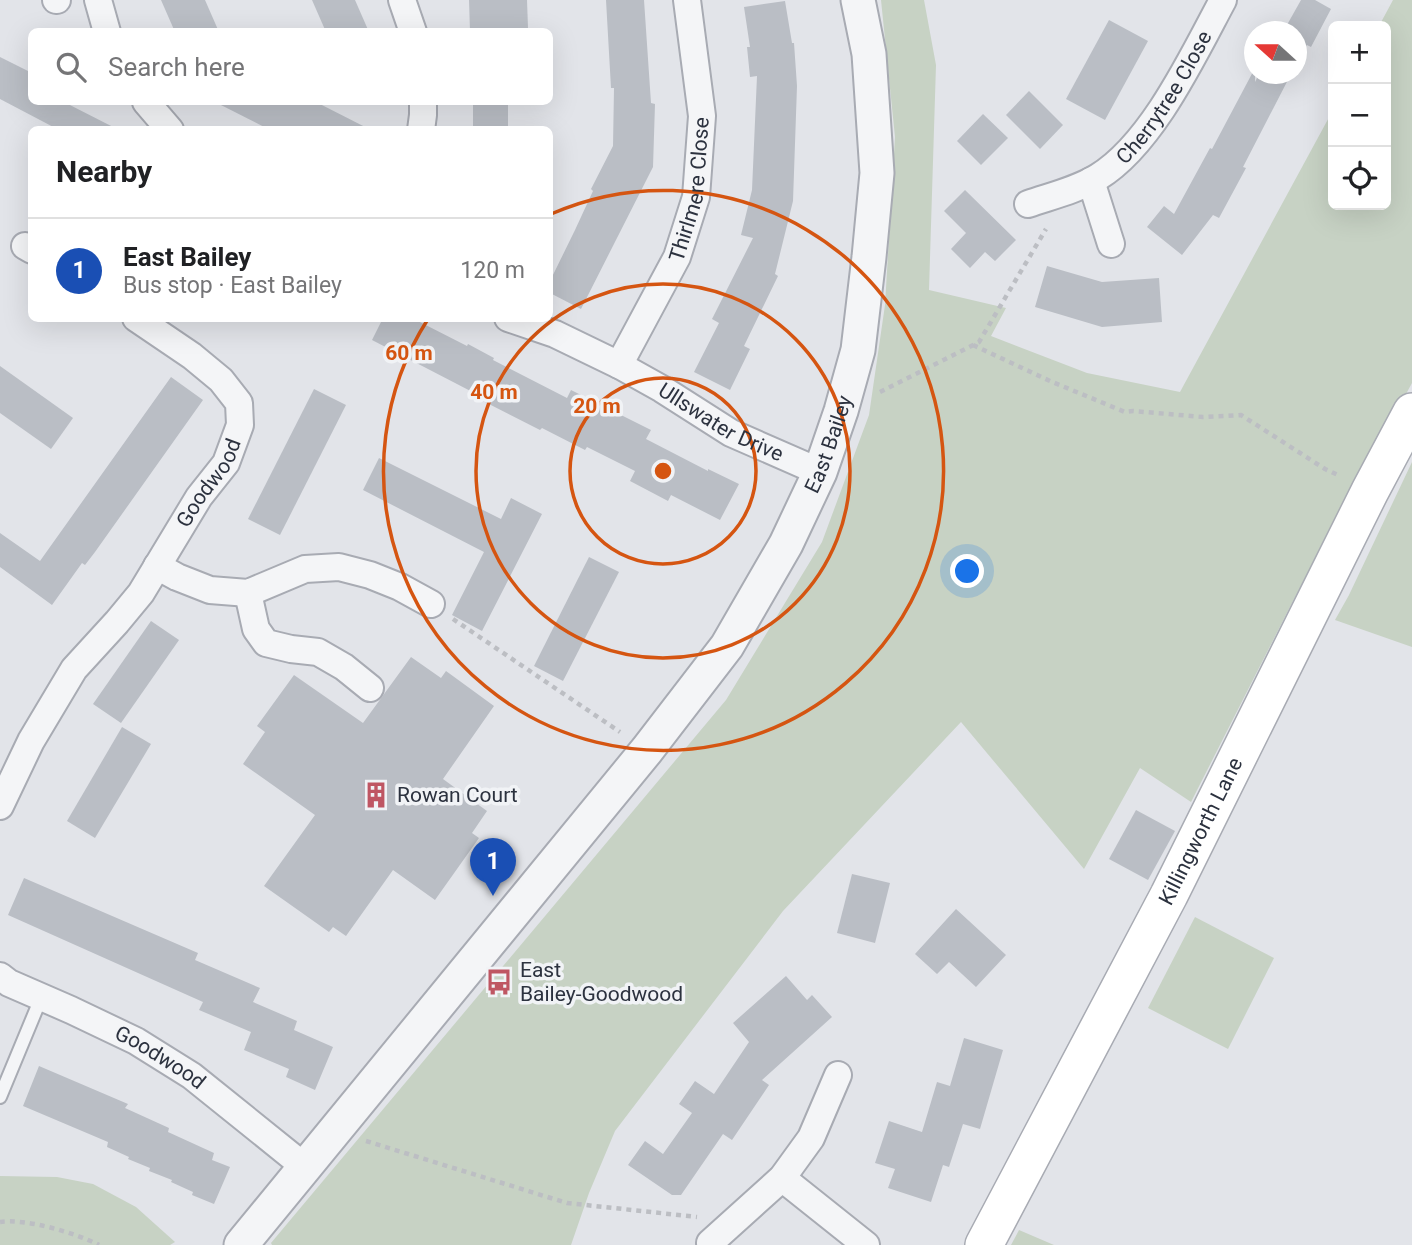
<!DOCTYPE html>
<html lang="en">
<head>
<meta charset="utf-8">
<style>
  body { margin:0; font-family:Roboto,sans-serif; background:#f6f6f6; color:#202124 }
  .controls { position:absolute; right:21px; top:21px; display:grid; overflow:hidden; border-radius:10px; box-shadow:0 7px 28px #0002 }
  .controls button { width:63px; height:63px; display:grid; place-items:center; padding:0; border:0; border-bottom:2px solid #e0e0e0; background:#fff; color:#202124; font:35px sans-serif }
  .compass { position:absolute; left:1244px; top:21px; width:63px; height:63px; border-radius:50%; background:#fff; box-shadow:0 7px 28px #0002; rotate:291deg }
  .you { position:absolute; left:968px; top:572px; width:24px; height:24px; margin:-18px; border:5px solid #fff; border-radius:50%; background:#1a73e8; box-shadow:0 0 0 10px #1a73e833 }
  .badge { display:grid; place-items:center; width:46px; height:46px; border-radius:50%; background:#0b8043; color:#fff; font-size:23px; font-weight:700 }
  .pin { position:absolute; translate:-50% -58px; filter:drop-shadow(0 2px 4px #0008) }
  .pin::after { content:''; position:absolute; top:37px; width:24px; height:21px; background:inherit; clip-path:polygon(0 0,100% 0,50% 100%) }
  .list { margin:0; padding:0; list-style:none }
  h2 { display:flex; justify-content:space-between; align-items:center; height:91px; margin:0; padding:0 28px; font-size:30px }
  h2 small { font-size:23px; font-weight:400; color:#757577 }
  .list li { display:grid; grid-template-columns:46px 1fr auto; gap:21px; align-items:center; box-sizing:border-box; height:105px; padding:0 28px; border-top:2px solid #e0e0e0 }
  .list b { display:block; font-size:26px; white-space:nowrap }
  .list p { margin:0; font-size:23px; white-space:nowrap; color:#757577 }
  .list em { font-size:23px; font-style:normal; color:#757577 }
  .icon { flex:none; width:38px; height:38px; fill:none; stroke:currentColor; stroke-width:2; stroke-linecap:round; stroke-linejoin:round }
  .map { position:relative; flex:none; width:1412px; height:1245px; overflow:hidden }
  .search { position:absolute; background:#fff; box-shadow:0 7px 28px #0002; left:28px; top:28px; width:525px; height:77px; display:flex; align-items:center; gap:18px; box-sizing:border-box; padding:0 24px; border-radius:10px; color:#757577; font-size:26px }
  .panel { position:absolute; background:#fff; box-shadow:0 7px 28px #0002; left:28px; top:126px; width:525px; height:196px; border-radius:10px }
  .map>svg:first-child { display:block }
  .green { fill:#c7d2c4 }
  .building { fill:#babec5 }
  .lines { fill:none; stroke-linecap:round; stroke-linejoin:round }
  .service-casing { stroke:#a8abb3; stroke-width:16 }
  .minor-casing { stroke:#a8abb3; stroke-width:30 }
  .tertiary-casing { stroke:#a8abb3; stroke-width:37 }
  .secondary-casing { stroke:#a8abb3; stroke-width:40 }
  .path { stroke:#bcbec3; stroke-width:4.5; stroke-dasharray:5 5; stroke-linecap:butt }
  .service { stroke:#f4f5f7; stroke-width:12 }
  .minor { stroke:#f4f5f7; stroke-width:26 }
  .tertiary { stroke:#f4f5f7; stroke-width:33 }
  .secondary { stroke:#fff; stroke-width:37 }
  .ring { fill:none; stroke:#d55511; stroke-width:3.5 }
  .labels { text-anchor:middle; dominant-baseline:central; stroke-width:7; stroke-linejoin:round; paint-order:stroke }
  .street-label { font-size:21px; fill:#2c323f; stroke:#f1f3f6 }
  .poi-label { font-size:21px; fill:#2c323f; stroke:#f1f3f6; text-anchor:start }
  .centre { fill:#d55511; stroke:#f1f3f6; stroke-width:3.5 }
  .ring-label { font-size:21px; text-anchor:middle; font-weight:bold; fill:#d55511; stroke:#f1f3f6; stroke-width:7; stroke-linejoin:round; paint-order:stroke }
</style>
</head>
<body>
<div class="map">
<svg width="1412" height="1245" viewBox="0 0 1412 1245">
  <rect width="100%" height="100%" fill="#e2e4e9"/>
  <!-- green -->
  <g class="green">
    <polygon points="881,0 924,0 936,65 929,290 1006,308 991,336 1087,373 1180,392 1333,110 1333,205 1386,205 1386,26 1379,26 1393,0 1412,0 1412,383 1294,599 1191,802 1140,768 1084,869 961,722 783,911 615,1131 589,1193 571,1245 272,1245 271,1243 726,700 822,542 869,415 885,305 895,137"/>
    <polygon points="1412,462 1412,647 1335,620 1349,595"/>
    <polygon points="1195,917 1274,958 1228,1049 1148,1008"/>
    <polygon points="0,1176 57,1177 93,1184 136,1207 175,1242 170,1245 0,1245"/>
    <polygon points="1019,1230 1054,1245 1011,1245"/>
  </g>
  <!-- building -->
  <g class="building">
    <polygon points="161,0 205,0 219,32 175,32"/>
    <polygon points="312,0 355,0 369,32 326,32"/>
    <polygon points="469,0 527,0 528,28 470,31"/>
    <polygon points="606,0 644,0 651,103 655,104 653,167 581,309 550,293 550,281 575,230 593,191 591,189 613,146 614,88 611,88"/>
    <polygon points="1301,0 1315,0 1331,9 1311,47 1307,45 1297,64 1297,32 1283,32"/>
    <polygon points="785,1 792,43 794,43 797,86 793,201 775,274 778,276 744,346 750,349 730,390 694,372 719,323 712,319 753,238 741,235 752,190 757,76 750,77 747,47 750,47 744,7"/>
    <polygon points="1109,20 1148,41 1105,120 1066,99"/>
    <polygon points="0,57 32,73 32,102 64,102 119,130 59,130 0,99"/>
    <polygon points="1255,68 1255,82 1259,74 1291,74 1243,167 1246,168 1219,218 1213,215 1182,255 1147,227 1164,206 1174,214 1210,148 1212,149"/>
    <polygon points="1029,91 1063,125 1040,149 1006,115"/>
    <polygon points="215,102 316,102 371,130 270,130"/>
    <rect x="473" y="102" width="35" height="28"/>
    <polygon points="983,114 1008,138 981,165 957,141"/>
    <polygon points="965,190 1016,240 995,261 985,252 970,268 951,249 966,233 944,211"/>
    <polygon points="1047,266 1102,282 1159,278 1162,322 1102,327 1035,307"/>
    <polygon points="383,318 412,318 467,346 468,344 494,358 493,360 567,398 571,390 651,430 646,439 708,471 708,469 739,484 720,520 671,495 668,501 630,481 635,471 587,447 585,450 542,428 540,430 483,401 484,398 372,340"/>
    <polygon points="0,366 73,418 51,449 0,413"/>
    <polygon points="171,377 203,400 95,552 85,565 82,563 52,605 0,567 0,533 40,561"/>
    <polygon points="314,389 346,405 280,535 248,519"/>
    <polygon points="379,458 501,519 511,498 542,514 482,631 452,615 484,552 363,490"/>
    <polygon points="589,557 619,572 563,681 534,666"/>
    <polygon points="151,621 179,640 121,723 93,704"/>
    <polygon points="411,657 441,678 446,671 494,706 443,779 487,811 472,833 479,838 435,900 393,870 346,936 333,927 329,932 264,886 315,815 243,764 265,732 257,726 294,675 363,723"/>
    <polygon points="122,727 151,744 95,838 67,821"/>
    <polygon points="1136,810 1175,831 1148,880 1109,859"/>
    <polygon points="852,874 890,883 875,943 837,933"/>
    <polygon points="24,878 198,953 195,960 260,988 253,1002 297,1021 294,1030 333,1047 315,1090 286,1077 289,1069 244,1050 251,1032 199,1010 203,1002 8,915"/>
    <polygon points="956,909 1006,955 976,987 949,962 937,974 915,954"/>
    <polygon points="786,976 807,1000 812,995 832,1017 762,1080 769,1085 732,1140 723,1134 681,1195 672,1195 628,1165 645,1141 663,1154 692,1113 679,1104 695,1081 714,1094 749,1042 733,1023"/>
    <polygon points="964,1038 1003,1050 980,1129 963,1124 949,1167 943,1165 931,1202 888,1188 895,1169 875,1163 889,1121 922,1132 937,1082 950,1086"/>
    <polygon points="39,1066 128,1104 125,1108 169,1128 168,1132 214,1153 212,1160 230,1167 214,1204 192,1195 193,1192 171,1182 172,1180 149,1171 150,1168 128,1159 129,1157 107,1147 108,1142 23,1106"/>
  </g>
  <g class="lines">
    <!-- service casing -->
    <g class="service-casing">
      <polyline id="service" points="0,1097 41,998"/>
    </g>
    <!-- minor casing -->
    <g class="minor-casing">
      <g id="minor">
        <polyline points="56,0 57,0"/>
        <polyline points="98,0 107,32"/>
        <polyline points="402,0 413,32"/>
        <polyline points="146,102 170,130"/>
        <polyline points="421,130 423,115 423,102"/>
        <polyline points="1091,181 1111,244"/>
        <path id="s1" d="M1028,204C1051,196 1077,190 1098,177C1152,144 1193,56 1223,0"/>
        <polyline points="25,246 32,250"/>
        <path id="s2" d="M508,318L555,334L619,365L662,389L731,433L820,472"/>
        <path id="s3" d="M619,365L677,257L696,197L702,116L687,0"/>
        <polyline points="157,566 177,577 210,590 248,593 305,569 339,567 370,575 400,587 431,604"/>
        <polyline points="248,593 256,629 266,643 291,649 318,652 344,667 370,688"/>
        <path id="s4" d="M0,806L31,741L74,669L117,622L141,593L199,497L226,463L240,425L239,403L221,380L192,356L136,318"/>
        <path id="s5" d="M0,976L9,983L71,1010L136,1041L192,1076L305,1167"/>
        <polyline points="782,1178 866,1245"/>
        <polyline points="710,1243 782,1178 811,1138 838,1075"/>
      </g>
    </g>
    <!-- tertiary casing -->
    <g class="tertiary-casing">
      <g id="tertiary">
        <path id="s6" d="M241,1245L647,750L727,646L786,544L820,472L841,411L858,350L869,257L877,173L869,54L858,0"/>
      </g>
    </g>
    <!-- secondary casing -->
    <g class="secondary-casing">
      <g id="secondary">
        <path id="s7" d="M984,1245L1169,895L1370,491L1412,412"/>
      </g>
    </g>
    <!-- path -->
    <g class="path">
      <polyline points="973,345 1050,381 1125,412 1133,411 1203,417 1241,415 1325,469 1340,476"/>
      <polyline points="880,392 979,342 1046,229"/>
      <polyline points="453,619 620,732"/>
      <polyline points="366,1141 567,1203 697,1217"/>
      <path d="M0,1222C25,1218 76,1233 99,1245"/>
    </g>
    <!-- service -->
    <use href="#service" class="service"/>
    <!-- minor -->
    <use href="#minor" class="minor"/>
    <!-- tertiary -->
    <use href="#tertiary" class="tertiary"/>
    <!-- secondary -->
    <use href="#secondary" class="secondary"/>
  </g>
  <!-- distance rings -->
  <g class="ring">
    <circle cx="663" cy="471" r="93"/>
    <circle cx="663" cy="471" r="187"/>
    <path d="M551 214A280 280 0 1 1 428 319"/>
  </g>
  <!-- icons -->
  <defs>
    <g id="building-bare" transform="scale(2.1)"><path d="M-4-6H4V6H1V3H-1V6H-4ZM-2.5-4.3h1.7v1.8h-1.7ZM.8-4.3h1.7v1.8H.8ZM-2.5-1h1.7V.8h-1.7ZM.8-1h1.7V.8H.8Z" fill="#bf5663" stroke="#f1f3f6" stroke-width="2.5" paint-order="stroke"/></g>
    <g id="bus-bare" transform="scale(2.1)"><path d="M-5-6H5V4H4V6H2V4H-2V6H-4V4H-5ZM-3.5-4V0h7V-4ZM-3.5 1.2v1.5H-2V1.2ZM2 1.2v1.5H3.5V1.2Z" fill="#bf5663" stroke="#f1f3f6" stroke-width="2.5" paint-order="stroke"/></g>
  </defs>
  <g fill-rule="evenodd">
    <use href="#building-bare" x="376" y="795"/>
    <use href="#bus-bare" x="499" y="982"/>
  </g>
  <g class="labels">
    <!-- street labels -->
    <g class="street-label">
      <text stroke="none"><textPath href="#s1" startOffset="180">Cherrytree Close</textPath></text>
      <text stroke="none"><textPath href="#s3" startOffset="192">Thirlmere Close</textPath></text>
      <text stroke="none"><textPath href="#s2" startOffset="238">Ullswater Drive</textPath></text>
      <text stroke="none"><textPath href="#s6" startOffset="998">East Bailey</textPath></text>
      <text stroke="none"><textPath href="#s4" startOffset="387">Goodwood</textPath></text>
      <text stroke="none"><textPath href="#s7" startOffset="467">Killingworth Lane</textPath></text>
      <text stroke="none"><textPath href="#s5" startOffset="180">Goodwood</textPath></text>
    </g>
    <!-- poi labels -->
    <g class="poi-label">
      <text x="397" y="795">Rowan Court</text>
      <text x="520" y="970">East<tspan x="520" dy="24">Bailey-Goodwood</tspan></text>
    </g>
  </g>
  <circle cx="663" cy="471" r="10" class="centre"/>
  <g class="ring-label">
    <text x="409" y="360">60 m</text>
    <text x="494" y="399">40 m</text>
    <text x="597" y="413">20 m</text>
  </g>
</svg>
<div class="controls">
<button>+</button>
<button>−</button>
<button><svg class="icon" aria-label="locate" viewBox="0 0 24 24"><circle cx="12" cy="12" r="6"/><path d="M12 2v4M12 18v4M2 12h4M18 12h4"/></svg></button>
</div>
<svg class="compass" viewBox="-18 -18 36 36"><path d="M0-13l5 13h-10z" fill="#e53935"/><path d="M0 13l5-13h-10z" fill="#757577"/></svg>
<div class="you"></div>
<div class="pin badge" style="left:493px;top:896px;background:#1a4fb4">1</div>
<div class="search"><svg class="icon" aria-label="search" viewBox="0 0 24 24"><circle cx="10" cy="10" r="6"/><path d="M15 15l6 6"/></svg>Search here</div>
<section class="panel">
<h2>Nearby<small></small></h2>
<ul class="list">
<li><span class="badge" style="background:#1a4fb4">1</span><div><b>East Bailey</b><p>Bus stop · East Bailey</p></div><em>120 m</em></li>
</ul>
</section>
</div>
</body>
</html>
